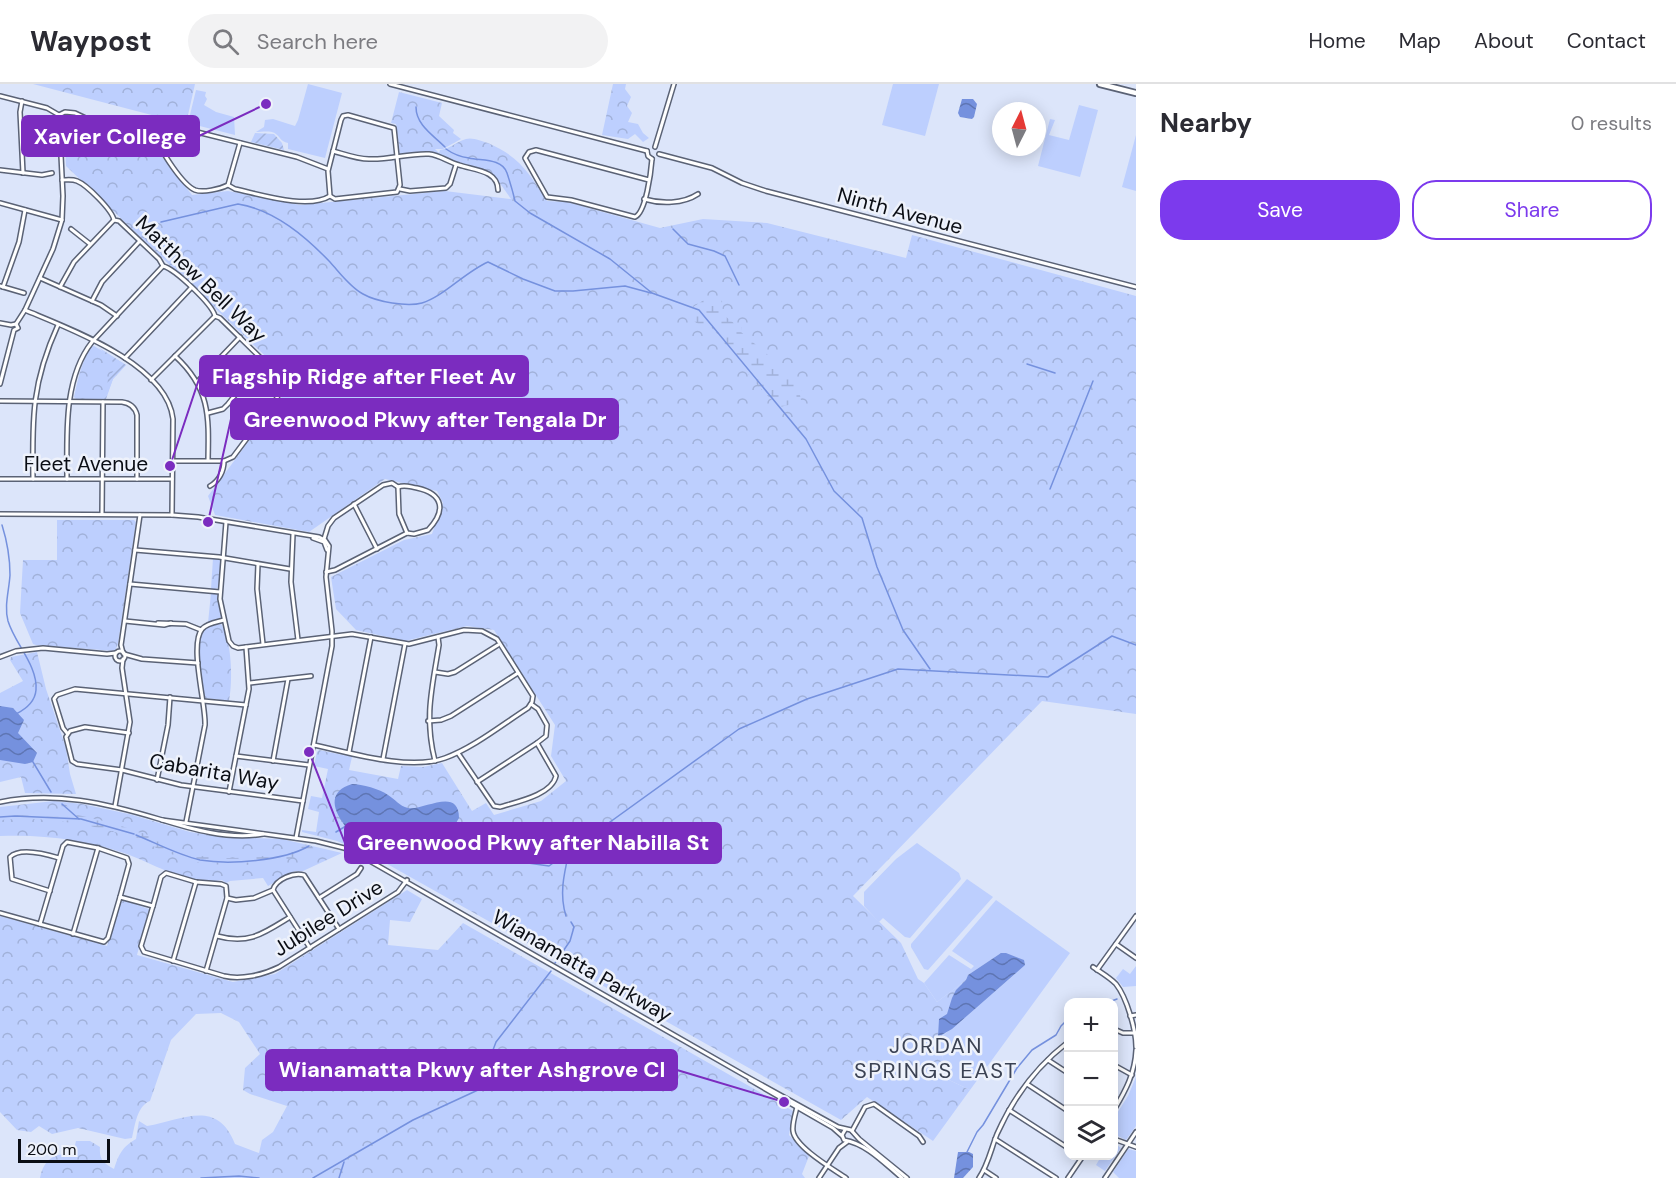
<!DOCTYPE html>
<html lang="en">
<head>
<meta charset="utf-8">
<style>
  body { margin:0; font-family:"DM Sans",sans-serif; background:#f2f2f3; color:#2b2b33 }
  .controls { position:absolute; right:18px; bottom:18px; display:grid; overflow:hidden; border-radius:12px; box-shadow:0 3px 15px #0003 }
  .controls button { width:54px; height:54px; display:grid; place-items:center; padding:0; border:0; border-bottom:2px solid #e1e1e2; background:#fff; color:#2b2b33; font:30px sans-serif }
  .compass { position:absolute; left:992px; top:18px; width:54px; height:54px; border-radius:50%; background:#fff; box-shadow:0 3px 15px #0003; rotate:6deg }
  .scale { position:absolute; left:18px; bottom:15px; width:92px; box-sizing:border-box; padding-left:6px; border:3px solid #0a0d14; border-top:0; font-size:16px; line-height:21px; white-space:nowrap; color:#0a0d14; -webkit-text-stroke:4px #eef2fb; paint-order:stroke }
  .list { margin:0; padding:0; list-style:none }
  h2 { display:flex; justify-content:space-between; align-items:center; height:78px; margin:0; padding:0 24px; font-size:26px }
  h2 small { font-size:20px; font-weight:400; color:#7c7c81 }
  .actions { display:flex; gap:12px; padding:18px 24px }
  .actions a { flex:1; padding:14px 0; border:2px solid #7c3aed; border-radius:24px; text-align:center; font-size:21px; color:#7c3aed }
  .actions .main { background:#7c3aed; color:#fff }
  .icon { flex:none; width:33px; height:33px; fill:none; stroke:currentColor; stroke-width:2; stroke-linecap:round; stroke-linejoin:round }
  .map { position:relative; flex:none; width:1136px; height:1094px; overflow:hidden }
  header { display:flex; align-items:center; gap:36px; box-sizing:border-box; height:84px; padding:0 30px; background:#fff; border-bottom:2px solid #e1e1e2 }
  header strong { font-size:28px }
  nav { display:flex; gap:33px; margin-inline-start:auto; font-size:21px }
  .search { width:420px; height:54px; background:#f2f2f3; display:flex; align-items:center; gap:15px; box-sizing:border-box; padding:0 21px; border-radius:33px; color:#7c7c81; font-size:22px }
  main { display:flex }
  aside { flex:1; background:#fff }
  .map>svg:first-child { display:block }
  .grass { fill:#bdcffe }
  .forest { fill:url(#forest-crowns) }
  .wetland { fill:url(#wetland-marsh) }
  .garden { fill:url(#garden-furrows) }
  .water { fill:url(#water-waves) }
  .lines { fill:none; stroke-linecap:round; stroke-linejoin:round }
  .stream { stroke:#7591de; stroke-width:1.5 }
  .minor-casing { stroke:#5a6275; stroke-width:6 }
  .major-casing { stroke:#5a6275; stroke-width:8 }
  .minor { stroke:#fff; stroke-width:3 }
  .major { stroke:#fff; stroke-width:4.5 }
  .labels { text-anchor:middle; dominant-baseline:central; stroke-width:5; stroke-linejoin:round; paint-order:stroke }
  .street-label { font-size:21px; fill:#0a0d14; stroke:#eef2fb }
  .neighbourhood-label { font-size:22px; letter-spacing:1.5px; fill:#3b4253; stroke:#eef2fb }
  .leader { fill:none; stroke:#7b2cbf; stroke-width:2 }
  .callout-dot { fill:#7b2cbf; stroke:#eef2fb; stroke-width:2 }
  .callout { fill:#7b2cbf; stroke:#7b2cbf; stroke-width:2 }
  .callout-label { font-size:22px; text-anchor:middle; font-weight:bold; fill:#fff }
</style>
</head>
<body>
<header>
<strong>Waypost</strong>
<div class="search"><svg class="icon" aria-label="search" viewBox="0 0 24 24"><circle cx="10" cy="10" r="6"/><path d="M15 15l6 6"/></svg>Search here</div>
<nav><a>Home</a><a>Map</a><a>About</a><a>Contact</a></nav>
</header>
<main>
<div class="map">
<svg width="1136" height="1094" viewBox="0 0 1136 1094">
  <defs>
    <pattern id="forest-crowns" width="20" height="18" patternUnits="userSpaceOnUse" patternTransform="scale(1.5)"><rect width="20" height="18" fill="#bdcffe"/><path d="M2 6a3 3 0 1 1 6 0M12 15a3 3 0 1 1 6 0" fill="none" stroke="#a1b1d9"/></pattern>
    <pattern id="wetland-marsh" width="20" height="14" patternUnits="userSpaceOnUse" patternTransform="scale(1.5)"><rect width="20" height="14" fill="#bdcffe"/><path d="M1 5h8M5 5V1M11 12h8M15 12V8" fill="none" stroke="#a1b1d9"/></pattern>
    <pattern id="garden-furrows" width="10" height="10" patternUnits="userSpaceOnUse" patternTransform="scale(1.5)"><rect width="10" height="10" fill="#bdcffe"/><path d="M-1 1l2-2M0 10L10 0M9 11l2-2" fill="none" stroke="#a1b1d9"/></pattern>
    <pattern id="water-waves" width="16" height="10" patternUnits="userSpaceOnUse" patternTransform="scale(1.5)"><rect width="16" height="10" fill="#7591de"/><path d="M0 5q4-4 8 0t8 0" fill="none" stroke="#5e75b3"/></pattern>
  </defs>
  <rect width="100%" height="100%" fill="#dce5fa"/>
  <!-- grass -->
  <g class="grass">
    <path d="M308,0L342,9L325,74L288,65V59C280,57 281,54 276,50C272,46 261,48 256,48L264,43L265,36L273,35L295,42L298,36Z"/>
    <polygon points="893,0 939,0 925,52 882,41"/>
    <polygon points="196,6 206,8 205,12 207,15 204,21 216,28 234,33 235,51 188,39"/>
    <polygon points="1079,21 1098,26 1080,93 1038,82 1050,35 1055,36 1049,51 1069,56"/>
    <polygon points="1136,51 1136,107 1122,103"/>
    <polygon points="917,759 959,789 961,795 910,854 905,853 883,834 879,838 864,822 864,808 896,775"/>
    <polygon points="967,795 993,813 928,886 924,885 911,863 911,860"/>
    <polygon points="996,816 1070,869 970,1006 947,995 939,955 1015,890 1015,873 1001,869 968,891 966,896 937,918 924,899 949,871 971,885 974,882 952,867"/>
    <polygon points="1136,882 1136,902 1123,903 1116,894 1123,885 1130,890"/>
    <polygon points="1136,993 1136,1042 1126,1056 1114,1050 1114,1034 1128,1012"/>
    <polygon points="1114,1059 1121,1064 1105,1087 1096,1081 1099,1076 1092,1072 1114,1072"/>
    <polygon points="1128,1065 1136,1067 1136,1094 1119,1094 1113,1088"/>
  </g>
  <!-- forest -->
  <g class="forest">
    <polygon points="33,0 195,0 186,40"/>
    <polygon points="613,0 626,0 625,5 631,13 627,22 632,29 628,38 638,40 643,49 649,54 643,58 635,50 628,55 602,51"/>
    <path d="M399,8L442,19L439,32L454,46L453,49L461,55L443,65H435L439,69L440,66C450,65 456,58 466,55C472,53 482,57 488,59C520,73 529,89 547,117L567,118L660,144L703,135L767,139L906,174L912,151L1136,212V630L1042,617L853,812L901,859L918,895L924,899L937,918L1001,869H1006L1021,876V880L939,955L947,995L970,1006L933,1057L867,1013L841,1036L373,772L337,757L302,748V746L316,748L319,728L308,725L311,712L322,714L328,685L314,682L317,668L319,666L352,673L349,686L398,695L401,682L423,683L442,679L472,727L486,719L494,731L541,717L566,697L551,672L555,641L494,546L467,542L405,557L356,546L336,525L331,493L404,456L432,450L443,419L437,407L385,395L309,448L215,431L208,412L286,307L283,289L66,82L64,35L154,62L192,111L228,107L300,121L445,107L511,115L494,91L476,83L459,79L433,69L400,70L396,40L391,39Z"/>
    <path d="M94,262L126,281L113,295L105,316L76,315L74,313C78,295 81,279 91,263Z"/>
    <polygon points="57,436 134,436 136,438 118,560 115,567 36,561 33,560 20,529 23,476 57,476"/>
    <polygon points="213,474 219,475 221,478 219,503 215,505 211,505"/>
    <polygon points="211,509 218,511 221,532 220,535 208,539"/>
    <path d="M221,540C232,556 233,597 229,617L205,614C201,600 194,560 203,547C207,542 215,541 221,540Z"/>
    <polygon points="37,568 46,605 66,664 70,690 76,710 25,709 21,693 0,698 0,609 23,597 10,576 11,573"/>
    <path d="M54,717L82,720L129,730L190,748L222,753L282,755L342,769L303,787H295L268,802L263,794L230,797L226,799L222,796C217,796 214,798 209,797C179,796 153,780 127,770C87,756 43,750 0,752V723Z"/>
    <path d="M407,806L422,815L410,838L390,836L388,861L438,866L463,839L793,1027L789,1051L809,1072L802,1090L805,1094H40C43,1075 57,1066 75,1072L77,1066L75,1061L76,1057H90L100,1063C99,1075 103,1079 114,1085C119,1070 122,1063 136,1055L139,1037L147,1042C183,1036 217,1014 235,1060L259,1069L262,1056L273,1048L287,1022L250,1010L243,1006L245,984L260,970L239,938L221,929L196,930L171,956L150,1017C137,1022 135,1041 132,1054L125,1055L78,1044L52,1050L39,1042L31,1048L17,1046L0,1028V832L107,862L120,819L123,816L149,825L137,871L233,898L275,890Z"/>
  </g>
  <!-- wetland -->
  <g class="wetland">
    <path d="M710,212L722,216C723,232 721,229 735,240L742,238L741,248L803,301L800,311L802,322L792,320L780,323C755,303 736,273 715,247C705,235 694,249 690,225Z"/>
    <path d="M58,720H65L78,731L108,738L134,746L133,753C89,740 46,732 0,736V732C24,729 47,735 70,732Z"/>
    <path d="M137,748C153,750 172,764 188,769C213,778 282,775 304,761L314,764C291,782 221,785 193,777C173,772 155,763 136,755L135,753Z"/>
  </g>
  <!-- garden -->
  <g class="garden">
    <polygon points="255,49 274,50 282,59 284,66 251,58"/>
    <polygon points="98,263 126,281 113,295 106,315 103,315 97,310 107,305 108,294 115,285 112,276"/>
  </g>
  <!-- water -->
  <g class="water">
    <polygon points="962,15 973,15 977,20 974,33 972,35 960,33 958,29"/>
    <polygon points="0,622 13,624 24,636 18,649 37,669 33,678 25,680 0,676"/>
    <path d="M352,700C362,700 380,705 388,711C395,715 399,722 408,724C423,727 459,702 459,734C451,747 444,767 430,775C410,787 397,773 380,764C371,759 359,757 351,750C348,748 345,742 343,739C332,723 329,707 352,700Z"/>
    <polygon points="1001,869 1006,869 1024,876 1025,881 952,945 938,953 939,935 947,930 952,914 956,906 966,896 968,891"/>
    <polygon points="958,1068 969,1068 973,1070 973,1083 963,1094 954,1094"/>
  </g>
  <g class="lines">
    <!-- stream -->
    <g class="stream">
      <path d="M416,23C416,41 433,51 445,63"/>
      <path d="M446,65C453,70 461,73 469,74C481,77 502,74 507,89C510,98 513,108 515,117L530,129L610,175L652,209L699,226L806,355L834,407L862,434L877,483L903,546L930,585"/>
      <path d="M161,138L238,120C275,126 306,153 330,178C340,189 350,203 363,210C377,218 407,223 422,219C443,213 465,188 488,178L523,195L555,207H573L625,202L651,209"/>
      <polyline points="673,145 688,160 714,167 725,172 739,201"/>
      <polyline points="1027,280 1055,289"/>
      <polyline points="1050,405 1093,297"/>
      <path d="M2,441C7,457 10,474 10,491C9,507 4,522 8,537C15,560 38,582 36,606C35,618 26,625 16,630"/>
      <polyline points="33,678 51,708"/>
      <polyline points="62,720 79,735"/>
      <polyline points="0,733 15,732 81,735 134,750"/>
      <polyline points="464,742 487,756 514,777 549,782 739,645 807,615 898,585 1048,593 1112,552 1136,561"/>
      <polyline points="336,748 346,742"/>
      <path d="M136,751C156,759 178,771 200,776C230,781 283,777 309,762"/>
      <path d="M566,832C559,810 564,790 569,768"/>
      <polyline points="555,879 570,857 574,843 571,838"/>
      <polyline points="1109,918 1117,915"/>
      <polyline points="967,1068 977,1048 983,1041 1017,984 1032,966 1056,951 1061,942 1068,935"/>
      <polyline points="201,1094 239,1092 259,1094"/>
      <polyline points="313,1094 413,1036 478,1006 496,958 551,887"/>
      <polyline points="339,1094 344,1078"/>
    </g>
    <!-- minor casing -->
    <g class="minor-casing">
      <g id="minor">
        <polyline points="390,0 647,67"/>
        <polyline points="0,12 47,24 59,31"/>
        <polyline points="22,17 20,28 23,89"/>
        <path d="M59,31L65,28L75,29L96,39L154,55C166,54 173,44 185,45L297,73L328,85"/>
        <polygon points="348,31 394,44 400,101 397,108 335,115 330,112 328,87 341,36 343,32"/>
        <path d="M158,55C160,67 183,101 195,106C203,109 220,105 228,101L240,59"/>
        <polyline points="655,63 674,0"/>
        <path d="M333,67C344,70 357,75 369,75C389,76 409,69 429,70C440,71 448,78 459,81C473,86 498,86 498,106"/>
        <polyline points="647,67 648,72 652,75"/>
        <polyline points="659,70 712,84 742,99 766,107 1136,203"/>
        <polyline points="0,86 42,91 52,89"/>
        <path d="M62,96C67,96 72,95 77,97C87,101 112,126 114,136L119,137L159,175L163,182C175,185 212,220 215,232L220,234L278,291L281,304L277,314L233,373L224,377H173"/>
        <path d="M649,96L536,66L529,68L525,74L547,113L571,116L635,133C646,128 651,88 652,75"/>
        <path d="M228,101L235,105C259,110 308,126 330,112"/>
        <polyline points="400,105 410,107 446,104 450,100 456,81"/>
        <path d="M644,115C661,120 683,120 698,110"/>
        <polyline points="0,119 62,136"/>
        <polyline points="71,145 90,160"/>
        <polyline points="40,194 101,221 117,232"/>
        <polyline points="0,202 24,209"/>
        <polyline points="3,203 19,158 25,126"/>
        <polyline points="60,203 74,178 114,136"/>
        <polyline points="92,217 102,198 139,158"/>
        <path d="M25,226C70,245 167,280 173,335L172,431"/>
        <polyline points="0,239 11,241 16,240"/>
        <path d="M175,272C210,304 209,332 208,376"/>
        <polyline points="125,274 191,204"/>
        <polyline points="151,296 215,232"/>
        <polyline points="198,297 240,253"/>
        <polyline points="0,300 14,246 18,244 16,240 25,226 53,165 62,136 63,112 59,31"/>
        <path d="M0,317L122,318C130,319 135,323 137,331V395"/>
        <polyline points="208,329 223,325 228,320 264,275"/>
        <polyline points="0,395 172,395"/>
        <path d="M33,395C32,333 32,298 58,241"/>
        <path d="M67,395C67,351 63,295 92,258L163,182"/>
        <path d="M210,402C219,397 224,387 224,377"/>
        <polyline points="398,403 399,430 407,449"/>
        <polyline points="354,420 377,465"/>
        <polyline points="0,430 172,431 198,433 319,453 325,456 329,462 326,493 332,547 332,562 296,754"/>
        <polyline points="102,430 103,318"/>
        <path d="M226,438L220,515L229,557L233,562L238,564L352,550L409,560L464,546L482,547L497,555L533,612L532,618L528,624C503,640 473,664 445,674C409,687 351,669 314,661"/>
        <polyline points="293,450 291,498 298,556"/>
        <polyline points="313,454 324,458 327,466"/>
        <path d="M324,455L328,442L334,434L383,401L392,399L398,403C405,400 410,403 417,404C444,410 446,427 428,446L414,450L407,449L335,486L326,488"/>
        <polyline points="135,466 219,473 290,485"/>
        <polyline points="258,480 257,505 263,560"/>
        <polyline points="130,500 220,508"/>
        <polyline points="125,537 164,541 171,539"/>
        <polyline points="158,539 186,540 201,546"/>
        <circle cx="120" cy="572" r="5"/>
        <polyline points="123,569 121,561 140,431"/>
        <polyline points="124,570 142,575 198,579"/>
        <polyline points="0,573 16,567 43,564 107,570 116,569"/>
        <polyline points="435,588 448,590 455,588 498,561"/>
        <polyline points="250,599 311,592"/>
        <polyline points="428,637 441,636 451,632 518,589"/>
        <polyline points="67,649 63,644 54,615 57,611 75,605 246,621"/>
        <polyline points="129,649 85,643 70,647 66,653 72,677 77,680 122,686 181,701 303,717"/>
        <polyline points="349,668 371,553"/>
        <path d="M458,669L494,722L500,723C516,718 552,711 556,692L537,659L546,652L547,641L538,625L531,620"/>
        <polyline points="236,672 309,681"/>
        <polyline points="383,675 405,560"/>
        <polyline points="273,677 288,595"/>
        <path d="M435,677C424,634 432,604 439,561L438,553"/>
        <polyline points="157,696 168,641 170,613"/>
        <polyline points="477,698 537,659"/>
        <polyline points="229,708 249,605 246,563"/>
        <path d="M0,718C55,707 106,719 159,735C191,745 228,756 263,750"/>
        <polyline points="115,722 130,638 122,584 123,575"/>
        <polyline points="162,736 316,757 344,764 361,772 744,991 838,1043 851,1046 859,1055 907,1094"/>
        <path d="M186,738L205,641C206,620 189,561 202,545C207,539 217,538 224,536"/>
        <path d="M50,807L12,795L10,773C20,763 46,770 59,774"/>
        <polyline points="227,814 236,816 254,814 273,806"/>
        <polyline points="319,814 357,790 361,784"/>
        <polyline points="153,822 161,793 166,789 196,798 221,800 226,802 227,814 206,887"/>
        <path d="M0,829L104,858L108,854L120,813L153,822L141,862L144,868L224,892C241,896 263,891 279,883L398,808L407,796"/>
        <polyline points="40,840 63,762 67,758 98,764 127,774 129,780 120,813"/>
        <polyline points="73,850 98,764"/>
        <path d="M217,852C249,861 264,849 290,833"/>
        <polyline points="1116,860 1136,874"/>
        <path d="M310,864L273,806C276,795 294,788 304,791L339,845"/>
        <polyline points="173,877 196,798"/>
        <path d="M1093,883C1100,888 1109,893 1116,900C1127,914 1136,946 1136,963"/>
        <polyline points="1097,886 1136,832"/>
        <polyline points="1130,932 1136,931"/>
        <polyline points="1114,945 1123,949 1135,949"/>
        <polyline points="1048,976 1068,989"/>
        <polyline points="1114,981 1132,991"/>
        <polyline points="750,996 833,1044 842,1052"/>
        <polyline points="1027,1000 1068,1027"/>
        <path d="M797,1023C795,1031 792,1040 793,1047C795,1063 833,1085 846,1094"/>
        <polyline points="1009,1026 1068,1064"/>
        <path d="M1114,1026C1126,1006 1135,989 1136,966"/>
        <path d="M845,1046L842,1051L844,1056C867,1060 884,1079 902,1094"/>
        <polyline points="852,1047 865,1023 874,1020 919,1052 923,1058"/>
        <polyline points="995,1055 1056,1094"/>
        <polyline points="1114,1055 1136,1063"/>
        <polyline points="984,1086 996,1094"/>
        <polyline points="819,1094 839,1064 847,1058"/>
        <path d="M979,1094C988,1081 991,1065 997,1050C1013,1014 1037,982 1068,958"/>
        <polyline points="1068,1094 1083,1072"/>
        <polyline points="1105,1094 1136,1048"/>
      </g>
    </g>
    <!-- major casing -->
    <g class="major-casing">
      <polyline id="major" points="1100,0 1136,9"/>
    </g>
    <!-- minor -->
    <use href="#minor" class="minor"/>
    <!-- major -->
    <use href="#major" class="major"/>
  </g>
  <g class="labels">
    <!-- street labels -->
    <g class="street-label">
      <text transform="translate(900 127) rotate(15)">Ninth Avenue</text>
      <text transform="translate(201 195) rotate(44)">Matthew Bell Way</text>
      <text x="86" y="380">Fleet Avenue</text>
      <text transform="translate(214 688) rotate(10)">Cabarita Way</text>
      <text transform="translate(328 834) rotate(-32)">Jubilee Drive</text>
      <text transform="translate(582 882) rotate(30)">Wianamatta Parkway</text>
    </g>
    <!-- neighbourhood labels -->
    <g class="neighbourhood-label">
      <text x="936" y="961">JORDAN<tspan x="936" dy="25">SPRINGS EAST</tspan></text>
    </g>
  </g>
  <!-- callouts -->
  <path class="leader" d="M266 20L199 52M170 382L200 292M208 438L231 335M309 668L345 759M784 1018L677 986"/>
  <g class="callout-dot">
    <circle cx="266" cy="20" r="6"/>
    <circle cx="170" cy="382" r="6"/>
    <circle cx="208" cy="438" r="6"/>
    <circle cx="309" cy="668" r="6"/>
    <circle cx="784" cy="1018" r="6"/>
  </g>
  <g class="callout">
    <rect x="22" y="32" width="177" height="40" rx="6"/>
    <rect x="200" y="272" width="328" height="40" rx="6"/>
    <rect x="231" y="315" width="387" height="40" rx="6"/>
    <rect x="345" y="739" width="376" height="40" rx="6"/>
    <rect x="266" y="966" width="411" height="40" rx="6"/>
  </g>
  <g class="callout-label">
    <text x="110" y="60">Xavier College</text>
    <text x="364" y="300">Flagship Ridge after Fleet Av</text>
    <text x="425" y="343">Greenwood Pkwy after Tengala Dr</text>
    <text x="533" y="766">Greenwood Pkwy after Nabilla St</text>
    <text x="472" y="993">Wianamatta Pkwy after Ashgrove Cl</text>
  </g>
</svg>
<div class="controls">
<button>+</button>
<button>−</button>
<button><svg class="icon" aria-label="layers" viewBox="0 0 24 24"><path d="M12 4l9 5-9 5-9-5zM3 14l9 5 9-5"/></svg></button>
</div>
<svg class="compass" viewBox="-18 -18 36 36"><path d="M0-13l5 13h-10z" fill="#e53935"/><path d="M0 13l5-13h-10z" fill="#7c7c81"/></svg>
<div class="scale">200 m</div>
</div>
<aside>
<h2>Nearby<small>0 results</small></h2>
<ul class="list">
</ul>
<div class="actions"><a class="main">Save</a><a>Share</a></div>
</aside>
</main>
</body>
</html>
